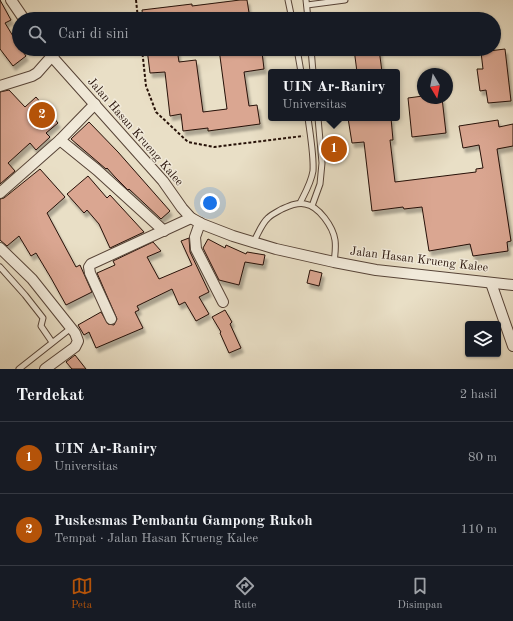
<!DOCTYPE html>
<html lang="id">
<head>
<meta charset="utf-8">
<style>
  body { margin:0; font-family:"Old Standard TT",serif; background:#242831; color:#f1f3f6 }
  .controls { position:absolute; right:12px; bottom:12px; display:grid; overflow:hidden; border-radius:4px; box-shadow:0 1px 3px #0004 }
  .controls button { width:36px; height:36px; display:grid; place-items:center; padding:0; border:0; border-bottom:1px solid #363941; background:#171b24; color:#f1f3f6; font:20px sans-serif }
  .compass { position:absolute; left:417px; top:68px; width:36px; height:36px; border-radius:50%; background:#171b24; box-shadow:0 1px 3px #0004; rotate:170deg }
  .you { position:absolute; left:210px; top:203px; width:14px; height:14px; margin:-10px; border:3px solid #fff; border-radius:50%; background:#1a73e8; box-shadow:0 0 0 6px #1a73e833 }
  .badge { display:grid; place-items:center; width:26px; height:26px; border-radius:50%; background:#b45309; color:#fff; font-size:13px; font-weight:700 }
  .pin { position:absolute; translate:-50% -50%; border:2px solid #fff; box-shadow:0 1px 4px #0006 }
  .popup { position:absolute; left:268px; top:69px; width:132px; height:52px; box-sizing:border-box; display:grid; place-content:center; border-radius:4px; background:#171b24; filter:drop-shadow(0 1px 3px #0005); font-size:13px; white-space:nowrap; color:#9ea1a6 }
  .popup b { font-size:15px; color:#f1f3f6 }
  .popup::after { content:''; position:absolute; left:50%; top:100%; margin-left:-8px; border:8px solid transparent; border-top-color:#171b24 }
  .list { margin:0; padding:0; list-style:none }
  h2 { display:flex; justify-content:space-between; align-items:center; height:52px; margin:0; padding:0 16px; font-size:17px }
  h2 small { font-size:13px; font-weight:400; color:#9ea1a6 }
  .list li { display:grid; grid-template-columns:26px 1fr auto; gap:12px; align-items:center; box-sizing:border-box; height:72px; padding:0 16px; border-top:1px solid #363941 }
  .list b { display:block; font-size:15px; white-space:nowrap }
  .list p { margin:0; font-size:13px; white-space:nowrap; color:#9ea1a6 }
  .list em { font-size:13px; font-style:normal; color:#9ea1a6 }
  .icon { flex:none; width:22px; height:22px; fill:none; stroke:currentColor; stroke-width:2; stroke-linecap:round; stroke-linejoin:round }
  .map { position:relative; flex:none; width:513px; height:369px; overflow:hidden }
  .search { position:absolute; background:#171b24; box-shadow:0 1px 3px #0004; left:12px; right:12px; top:12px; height:44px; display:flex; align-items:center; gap:10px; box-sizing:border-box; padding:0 14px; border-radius:22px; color:#9ea1a6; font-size:15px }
  .sheet { height:196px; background:#171b24 }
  nav { display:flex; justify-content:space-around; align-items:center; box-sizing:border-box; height:56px; border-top:1px solid #363941; background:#171b24; font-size:11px; color:#9ea1a6 }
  nav a { display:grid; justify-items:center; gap:2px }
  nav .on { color:#b45309 }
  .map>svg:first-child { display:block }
  .building { fill:#daa691; stroke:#261108; filter:url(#shadow) }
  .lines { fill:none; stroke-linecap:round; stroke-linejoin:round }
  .lane-casing { stroke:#574438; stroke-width:7 }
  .street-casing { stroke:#574438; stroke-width:12 }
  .path { stroke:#261108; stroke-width:2; stroke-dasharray:3 2; stroke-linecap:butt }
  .lane { stroke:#f1eada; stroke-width:5 }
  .street { stroke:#f1eada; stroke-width:10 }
  .labels { text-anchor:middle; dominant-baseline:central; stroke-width:3; stroke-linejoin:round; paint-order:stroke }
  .street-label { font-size:12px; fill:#261108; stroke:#f1eada }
</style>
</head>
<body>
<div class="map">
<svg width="513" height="369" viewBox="0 0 513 369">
  <defs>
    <filter id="shadow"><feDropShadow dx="2.5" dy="4.5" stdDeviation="1" flood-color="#0004"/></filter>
  </defs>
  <rect width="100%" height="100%" fill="#e9dfc6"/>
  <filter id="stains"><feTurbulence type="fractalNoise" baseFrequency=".005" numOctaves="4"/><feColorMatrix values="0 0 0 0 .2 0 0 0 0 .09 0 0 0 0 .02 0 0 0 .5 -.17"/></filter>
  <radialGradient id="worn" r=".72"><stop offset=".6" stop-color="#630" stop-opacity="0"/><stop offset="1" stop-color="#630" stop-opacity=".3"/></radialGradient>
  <!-- building -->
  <g class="building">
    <polygon points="0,0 11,20 5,23 19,46 19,49 21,49 26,56 13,66 0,49"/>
    <polygon points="240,0 247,0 250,19 143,19 142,10 192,4 192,6"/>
    <polygon points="147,49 177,49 179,62 196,60 203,112 227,109 219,49 241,49 242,54 262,52 264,69 244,72 249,106 257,105 260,124 208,131 208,128 183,131 181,114 170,116 165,72 150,73"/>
    <polygon points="354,49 379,49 382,72 357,72"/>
    <polygon points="505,49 511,101 488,103 486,90 480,91 477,69 483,69 481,52"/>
    <polygon points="9,90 25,107 36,97 58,123 46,133 50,137 36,150 30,143 8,163 15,171 0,184 0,92"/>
    <polygon points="423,96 423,98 442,98 446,133 412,137 408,98"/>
    <polygon points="348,118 391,118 393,140 390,140 395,182 476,172 476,169 483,168 479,145 463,148 459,126 498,120 499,127 513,124 513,146 497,149 511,241 507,242 508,251 473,256 470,244 429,251 422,207 404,209 403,207 372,211 364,142 352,143"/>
    <polygon points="89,122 118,152 170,211 161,219 129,189 128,190 115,177 107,168 106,169 71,139"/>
    <polygon points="40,169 65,197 47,213 76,267 80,265 92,292 66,305 51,278 36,253 31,256 19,236 7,246 0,240 0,199 4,198"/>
    <polygon points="88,176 107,198 110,195 144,232 110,248 99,224 87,210 84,213 67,194"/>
    <polygon points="189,238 190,252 209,292 199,297 209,314 196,321 185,302 179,305 172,289 137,306 139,310 135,312 143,328 96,348 89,332 84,335 78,325 101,312 108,324 114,325 117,319 97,273 115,265 113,261 153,242 161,251 147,257 159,279 192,265 181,241"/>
    <polygon points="208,239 225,248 226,245 246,254 247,252 265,255 263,265 245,262 239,285 219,280 203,248"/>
    <polygon points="310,270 322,273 319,286 307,283"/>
    <polygon points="225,310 232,322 230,324 241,348 229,353 220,333 221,332 212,317"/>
    <polygon points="75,355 86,369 72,369 66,362"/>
  </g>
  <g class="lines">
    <!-- lane casing -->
    <g class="lane-casing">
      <g id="lane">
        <polyline points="288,0 292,19"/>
        <polyline points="306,0 308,19"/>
        <polyline points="307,5 345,0"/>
        <polyline points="297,49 301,72"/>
        <polyline points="311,49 313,72"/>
        <path d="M300,203C305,193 311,183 313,171C314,156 310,133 308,118"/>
        <polyline points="312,206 320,184 322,163 318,118"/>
        <path d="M254,241C258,234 262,223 268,218C272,214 277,212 282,209C289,206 297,202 305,204C319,206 333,227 335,240C336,247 335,255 334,262"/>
        <polyline points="0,267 25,295 43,318 41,326 52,342"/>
        <polyline points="19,369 71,328"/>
      </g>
    </g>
    <!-- street casing -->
    <g class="street-casing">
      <g id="street">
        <polyline points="11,0 24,19"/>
        <polyline points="47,49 55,60 163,181 182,208 191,218 202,224 233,236 276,249 334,262 376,270 513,285"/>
        <polyline points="0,86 32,76 37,73 52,56"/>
        <polyline points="60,140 97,170 164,231"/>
        <polyline points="0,193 60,140 95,104"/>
        <polyline points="200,223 195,237 196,249 223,302"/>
        <polyline points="0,248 32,279 75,333 78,341 75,347 45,369"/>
        <polyline points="491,283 513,346"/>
        <polyline points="111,319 90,273 89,267 91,264 191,218"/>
      </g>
    </g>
    <!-- path -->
    <g class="path">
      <polyline points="136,0 138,19"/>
      <polyline points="142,49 146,86 156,112 188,142 214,147 303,136"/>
    </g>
    <!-- lane -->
    <use href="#lane" class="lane"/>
    <!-- street -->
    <use href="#street" class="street"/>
  </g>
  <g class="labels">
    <!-- street labels -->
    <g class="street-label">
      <text transform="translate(135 132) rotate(49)">Jalan Hasan Krueng Kalee</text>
      <text transform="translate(419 260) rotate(7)">Jalan Hasan Krueng Kalee</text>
    </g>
  </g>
  <rect width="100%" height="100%" filter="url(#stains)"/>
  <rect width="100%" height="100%" fill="url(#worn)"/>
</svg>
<div class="controls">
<button><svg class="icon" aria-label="layers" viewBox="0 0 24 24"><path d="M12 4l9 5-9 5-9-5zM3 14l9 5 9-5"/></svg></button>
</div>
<svg class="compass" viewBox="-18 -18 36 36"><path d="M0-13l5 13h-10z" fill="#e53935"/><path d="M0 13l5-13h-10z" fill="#9ea1a6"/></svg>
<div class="you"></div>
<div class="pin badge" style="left:334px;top:149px">1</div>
<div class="popup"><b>UIN Ar-Raniry</b>Universitas</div>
<div class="pin badge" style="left:42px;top:115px">2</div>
<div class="search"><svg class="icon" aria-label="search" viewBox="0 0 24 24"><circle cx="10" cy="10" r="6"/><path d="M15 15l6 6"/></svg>Cari di sini</div>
</div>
<section class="sheet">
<h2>Terdekat<small>2 hasil</small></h2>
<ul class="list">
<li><span class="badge">1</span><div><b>UIN Ar-Raniry</b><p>Universitas</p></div><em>80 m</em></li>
<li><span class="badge">2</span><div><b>Puskesmas Pembantu Gampong Rukoh</b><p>Tempat · Jalan Hasan Krueng Kalee</p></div><em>110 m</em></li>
</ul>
</section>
<nav>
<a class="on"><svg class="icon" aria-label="map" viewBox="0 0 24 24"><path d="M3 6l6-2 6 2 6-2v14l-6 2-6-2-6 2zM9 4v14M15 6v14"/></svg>Peta</a>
<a><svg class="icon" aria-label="directions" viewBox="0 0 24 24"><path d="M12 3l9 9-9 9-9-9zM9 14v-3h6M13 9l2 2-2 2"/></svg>Rute</a>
<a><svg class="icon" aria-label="saved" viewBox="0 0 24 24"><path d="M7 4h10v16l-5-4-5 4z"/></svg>Disimpan</a>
</nav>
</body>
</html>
